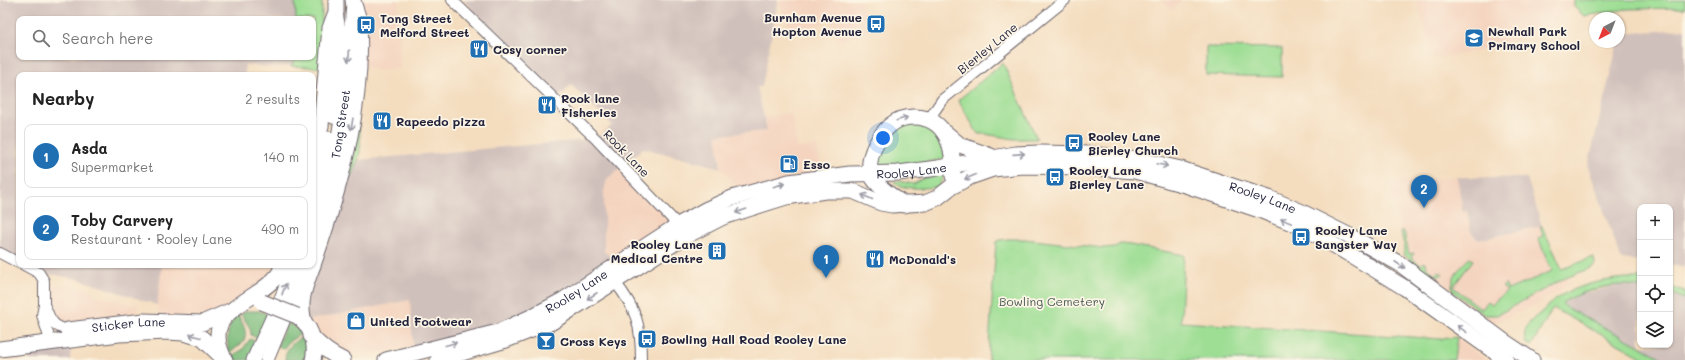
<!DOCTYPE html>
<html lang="en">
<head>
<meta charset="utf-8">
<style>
  body { margin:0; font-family:Mali,sans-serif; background:#f2f2f2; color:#222 }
  .controls { position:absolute; right:12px; bottom:12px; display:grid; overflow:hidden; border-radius:8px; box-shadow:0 1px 3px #0004 }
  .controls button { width:36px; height:36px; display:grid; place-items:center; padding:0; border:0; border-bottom:1px solid #e0e0e0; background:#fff; color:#222; font:20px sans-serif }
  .compass { position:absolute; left:1589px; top:12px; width:36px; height:36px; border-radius:50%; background:#fff; box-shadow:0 1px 3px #0004; rotate:222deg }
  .you { position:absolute; left:883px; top:138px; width:14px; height:14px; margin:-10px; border:3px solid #fff; border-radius:50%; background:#1a73e8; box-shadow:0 0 0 6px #1a73e833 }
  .badge { display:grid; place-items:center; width:26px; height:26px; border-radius:50%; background:#1f6fb2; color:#fff; font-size:13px; font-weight:700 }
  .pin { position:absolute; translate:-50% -33px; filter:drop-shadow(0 1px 2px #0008) }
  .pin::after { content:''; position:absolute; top:21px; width:14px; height:12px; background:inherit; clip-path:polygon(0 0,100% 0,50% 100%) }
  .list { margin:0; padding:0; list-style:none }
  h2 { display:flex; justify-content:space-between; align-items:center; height:52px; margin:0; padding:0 16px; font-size:17px }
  h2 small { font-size:13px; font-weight:400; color:#767676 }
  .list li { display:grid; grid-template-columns:26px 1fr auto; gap:12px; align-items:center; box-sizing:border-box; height:64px; margin:0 8px 8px; padding:0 8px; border:1px solid #e0e0e0; border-radius:8px }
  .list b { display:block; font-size:15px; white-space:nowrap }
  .list p { margin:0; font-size:13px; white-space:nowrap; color:#767676 }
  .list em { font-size:13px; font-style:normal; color:#767676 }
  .icon { flex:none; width:22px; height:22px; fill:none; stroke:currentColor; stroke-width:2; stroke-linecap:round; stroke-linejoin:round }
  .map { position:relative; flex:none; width:1685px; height:360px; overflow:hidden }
  .search { position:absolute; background:#fff; box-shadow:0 1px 3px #0004; left:16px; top:16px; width:300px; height:44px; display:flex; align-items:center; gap:10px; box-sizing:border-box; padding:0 14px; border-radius:8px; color:#767676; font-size:15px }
  .panel { position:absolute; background:#fff; box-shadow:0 1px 3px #0004; left:16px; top:72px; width:300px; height:196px; border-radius:8px }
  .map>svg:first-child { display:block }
  .built { fill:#f4d4bf }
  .industrial { fill:#d0c0bb }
  .green { fill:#9ede94; stroke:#608068 }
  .forest { fill:#7ebd7e; stroke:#50705c }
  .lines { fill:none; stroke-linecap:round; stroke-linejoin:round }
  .minor-casing { stroke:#6c6369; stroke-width:12 }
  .major-casing { stroke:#6c6369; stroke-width:15 }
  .highway-casing { stroke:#6c6369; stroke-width:17 }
  .minor { stroke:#fff; stroke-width:10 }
  .major { stroke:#fff; stroke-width:13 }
  .highway { stroke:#fff; stroke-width:15 }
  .highway-bridge-casing { stroke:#6c6369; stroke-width:17; stroke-linecap:butt }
  .highway-bridge { stroke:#fff; stroke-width:15 }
  .oneway { stroke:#9c9ca7 }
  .labels { text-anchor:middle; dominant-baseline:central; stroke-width:3.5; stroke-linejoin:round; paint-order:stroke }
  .poi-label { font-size:12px; font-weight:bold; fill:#22223b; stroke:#fcf5e5; text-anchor:start }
  .street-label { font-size:12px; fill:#22223b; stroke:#fcf5e5 }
  .park-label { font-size:12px; fill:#475a56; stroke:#fcf5e5 }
</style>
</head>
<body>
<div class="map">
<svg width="1685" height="360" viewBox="0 0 1685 360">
  <rect width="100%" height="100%" fill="#fcf5e5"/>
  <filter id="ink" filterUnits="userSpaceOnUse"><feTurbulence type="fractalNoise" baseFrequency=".025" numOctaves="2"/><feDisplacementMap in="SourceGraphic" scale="8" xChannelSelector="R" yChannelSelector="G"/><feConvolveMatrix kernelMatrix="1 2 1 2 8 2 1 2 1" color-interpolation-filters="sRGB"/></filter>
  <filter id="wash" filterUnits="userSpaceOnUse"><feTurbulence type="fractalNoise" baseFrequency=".012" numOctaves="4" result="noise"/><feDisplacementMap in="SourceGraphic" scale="16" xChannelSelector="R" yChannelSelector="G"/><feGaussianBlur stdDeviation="0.9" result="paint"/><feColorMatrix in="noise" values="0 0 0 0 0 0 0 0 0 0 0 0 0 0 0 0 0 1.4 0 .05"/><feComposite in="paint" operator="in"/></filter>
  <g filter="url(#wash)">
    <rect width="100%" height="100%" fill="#f4ddbf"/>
    <!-- built -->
    <g class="built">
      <polygon points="352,0 399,0 400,69 380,71 369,68 362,62"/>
      <polygon points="778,0 860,0 869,22 871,30 839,41 831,20 793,35"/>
      <polygon points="1162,0 1182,0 1171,10"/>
      <polygon points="1416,0 1574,0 1574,7 1560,16 1551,27 1488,49 1434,59"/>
      <polygon points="791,113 798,149 817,145 823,177 743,195 721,168 715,135 766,131 764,117"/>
      <polygon points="622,166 678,225 618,260 604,252 604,191 607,179"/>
      <polygon points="1457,177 1463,212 1467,211 1471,232 1478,240 1542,226 1569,284 1536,305 1500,321 1481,324 1400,264 1405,249 1390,182"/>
      <polygon points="162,265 279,265 244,301 230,311 161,324 157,305"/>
      <polygon points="61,284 93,291 93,295 133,305 136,301 138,312 65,323 62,322 55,316 52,309 53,290 55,286"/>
      <polygon points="410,300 413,347 364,355 346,354 314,345 304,321"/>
      <polygon points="1457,337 1485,360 1454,360"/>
    </g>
    <!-- industrial -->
    <g class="industrial">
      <polygon points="0,0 295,0 296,19 19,19 19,57 297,58 291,66 271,67 245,65 245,75 19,75 19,263 0,253"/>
      <polygon points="463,0 778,0 762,87 757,87 767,131 716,135 721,168 643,148 607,179 604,191 604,252 618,260 507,325 413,347 410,300 304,321 302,301 338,189 358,164 358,160 596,139 612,125 571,85 560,96"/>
      <polygon points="1685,29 1685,267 1670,265 1670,207 1640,207 1640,261 1621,259 1588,166 1620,34"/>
      <polygon points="1457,177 1527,178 1542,226 1478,240 1471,232 1467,211 1463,212"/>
      <polygon points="24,265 162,265 157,305 78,279 57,275 48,275 43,278"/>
      <polygon points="1624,284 1640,288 1640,345 1670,345 1670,292 1685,300 1685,360 1647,360 1553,308 1578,295"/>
      <polygon points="71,347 70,360 29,360 29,352"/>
    </g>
    <!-- green -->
    <g class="green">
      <polygon points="295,0 322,0 322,37 324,68 291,66 297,57 313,57 313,19 296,19"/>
      <polygon points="1574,0 1685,0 1685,8 1627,9 1584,16 1574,7"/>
      <polygon points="1206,47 1282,48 1282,77 1206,75"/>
      <polygon points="1003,63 1037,139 1014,139 985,134 978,134 958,100"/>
      <path d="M912,123C933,129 941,137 946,159L913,164L876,166C881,145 889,128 912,123Z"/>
      <path d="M359,125C362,151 361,159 347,182Z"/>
      <path d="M945,174L938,187C924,188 909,190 895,184L894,182L898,181L914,184L924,178Z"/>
      <path d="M1540,226H1542L1562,269L1594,257L1595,264L1593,267L1561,280L1497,315H1485L1452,291C1450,280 1460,265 1470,258L1473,260L1453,287L1482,309L1488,301L1492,304L1507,291L1502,287L1505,284L1508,290L1552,271L1538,238L1543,236Z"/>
      <polygon points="1401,232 1404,232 1409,254 1414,253 1411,258 1421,265 1424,262 1427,266 1426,268 1436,275 1439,271 1443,274 1433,277 1414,264 1403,254 1405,249"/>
      <polygon points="1008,239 1025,239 1103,248 1115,247 1120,244 1130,245 1184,255 1181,322 1442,339 1457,337 1454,360 988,360 996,242 1000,240"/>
      <path d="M1627,278H1640V288C1621,279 1579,292 1562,303L1566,307L1666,360H1647L1553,308L1531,346L1526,343C1521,330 1529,322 1538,315C1544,310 1549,305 1554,300C1575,285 1602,280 1627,278Z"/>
      <polygon points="1670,287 1685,291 1685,300 1670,292"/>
    </g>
    <!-- forest -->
    <g class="forest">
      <polygon points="248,311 259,311 268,315 258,339 251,335 250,328 241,314"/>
      <path d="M238,315C250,335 248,341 229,353C226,340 227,324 238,315Z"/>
      <polygon points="287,323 296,327 302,333 290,341 283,349 277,346"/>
      <path d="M304,336L307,346L305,360H285C285,348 294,341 304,336Z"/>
      <polygon points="250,339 257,342 249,360 234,360 231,356 242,350"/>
    </g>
  </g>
  <g filter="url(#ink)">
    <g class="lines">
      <!-- minor casing -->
      <g class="minor-casing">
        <g id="minor">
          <polyline points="452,0 596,139 678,225"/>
          <polyline points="929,119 942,100 1065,0"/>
          <polyline points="0,253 19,263"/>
          <polyline points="24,265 39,273 44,281 44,305 42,315 51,343"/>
          <path d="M615,282C637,310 641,325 641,360"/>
          <path d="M46,308C50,321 55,328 69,330"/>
        </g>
      </g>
      <!-- major casing -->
      <g class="major-casing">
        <g id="major">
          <polyline points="333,117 339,30 336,12"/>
          <polyline points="313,208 329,138"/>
          <path id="s1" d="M314,241L334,164L347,79L353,3"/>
          <polyline points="253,360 283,294 293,265"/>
          <polyline points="267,360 303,273"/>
        </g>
      </g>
      <!-- highway casing -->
      <g class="highway-casing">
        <g id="highway">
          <polyline points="946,133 960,145 991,156"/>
          <polyline points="313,164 321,126 330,28 336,12 336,0"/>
          <path d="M905,205C895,198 875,186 871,174C868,166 871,155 874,148C883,130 894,116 915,117C947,118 954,149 953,176"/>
          <path d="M313,265C340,188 364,106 359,23C359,15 354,8 353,0"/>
          <path d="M297,316C311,325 317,344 313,360"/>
          <path d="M304,321C298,301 306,284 313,265"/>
          <path id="s2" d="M68,330L144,321L202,323L230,311"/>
          <path d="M311,336C321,347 330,354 343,360"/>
          <polyline points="0,349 119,334 168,332 183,333 202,338 225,360"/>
          <path d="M223,356C201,309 256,303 277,276C280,273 281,269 282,265"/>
          <path id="s3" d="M386,360L498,332L531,317L563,300L678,225L707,209L732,198L789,182L850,174L898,173L938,168L1015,154L1039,153L1090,154L1145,161L1181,169L1269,198L1302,212L1354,238L1400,264L1505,342L1532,360"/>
          <polyline points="438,360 506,340 552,322 684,237 723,217 786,197 825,191 853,191 881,203 892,205 925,203 937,198 951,187 970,177 993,169 1023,166 1083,167 1135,171 1185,185 1262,211 1307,229 1364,263 1405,288 1506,360"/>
        </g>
      </g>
      <!-- minor -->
      <use href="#minor" class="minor"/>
      <!-- major -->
      <use href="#major" class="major"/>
      <!-- highway -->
      <use href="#highway" class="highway"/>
      <!-- highway-bridge casing -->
      <g class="highway-bridge-casing">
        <polyline id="highway-bridge" points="262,302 297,316"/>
      </g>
      <!-- highway-bridge -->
      <use href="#highway-bridge" class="highway-bridge"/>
    </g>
    <!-- one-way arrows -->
    <defs><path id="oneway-shaft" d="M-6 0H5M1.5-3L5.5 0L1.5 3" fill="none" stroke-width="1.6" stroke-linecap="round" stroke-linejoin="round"/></defs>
    <g class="oneway">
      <use href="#oneway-shaft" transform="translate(349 56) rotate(94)"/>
      <use href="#oneway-shaft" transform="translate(902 119) rotate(-17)"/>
      <use href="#oneway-shaft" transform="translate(352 124) rotate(99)"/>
      <use href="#oneway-shaft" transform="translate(1019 154) rotate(-4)"/>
      <use href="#oneway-shaft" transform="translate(1162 165) rotate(12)"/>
      <use href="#oneway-shaft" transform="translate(970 177) rotate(157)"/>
      <use href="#oneway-shaft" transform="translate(779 185) rotate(-16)"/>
      <use href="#oneway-shaft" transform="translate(867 197) rotate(-156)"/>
      <use href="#oneway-shaft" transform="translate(741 211) rotate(161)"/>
      <use href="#oneway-shaft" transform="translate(1286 221) rotate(-158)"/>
      <use href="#oneway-shaft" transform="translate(1400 265) rotate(33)"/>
      <use href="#oneway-shaft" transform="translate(284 289) rotate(-70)"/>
      <use href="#oneway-shaft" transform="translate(592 296) rotate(147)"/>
      <use href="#oneway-shaft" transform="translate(1462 329) rotate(-144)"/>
      <use href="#oneway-shaft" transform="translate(195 336) rotate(-165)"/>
      <use href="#oneway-shaft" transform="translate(451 344) rotate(-15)"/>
    </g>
  </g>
  <!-- icons -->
  <defs>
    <g id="bus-square" transform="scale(1)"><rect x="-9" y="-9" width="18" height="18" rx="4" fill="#1f6fb2" stroke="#fcf5e5"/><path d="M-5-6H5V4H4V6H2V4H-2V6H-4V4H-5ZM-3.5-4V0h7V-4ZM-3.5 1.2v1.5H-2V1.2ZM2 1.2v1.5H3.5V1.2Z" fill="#fff"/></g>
    <g id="school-square" transform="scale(1)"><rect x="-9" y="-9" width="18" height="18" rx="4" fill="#1f6fb2" stroke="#fcf5e5"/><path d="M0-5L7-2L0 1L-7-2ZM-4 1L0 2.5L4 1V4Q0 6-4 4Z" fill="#fff"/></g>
    <g id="restaurant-square" transform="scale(1)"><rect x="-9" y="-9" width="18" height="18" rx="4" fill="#1f6fb2" stroke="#fcf5e5"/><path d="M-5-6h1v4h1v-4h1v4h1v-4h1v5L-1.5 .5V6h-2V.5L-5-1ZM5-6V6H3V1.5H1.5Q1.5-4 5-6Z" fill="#fff"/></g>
    <g id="fuel-square" transform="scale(1)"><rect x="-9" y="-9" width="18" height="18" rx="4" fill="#1f6fb2" stroke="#fcf5e5"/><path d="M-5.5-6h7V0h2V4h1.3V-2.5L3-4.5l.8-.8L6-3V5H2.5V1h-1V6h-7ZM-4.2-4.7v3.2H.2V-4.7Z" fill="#fff"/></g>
    <g id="building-square" transform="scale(1)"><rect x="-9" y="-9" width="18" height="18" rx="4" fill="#1f6fb2" stroke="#fcf5e5"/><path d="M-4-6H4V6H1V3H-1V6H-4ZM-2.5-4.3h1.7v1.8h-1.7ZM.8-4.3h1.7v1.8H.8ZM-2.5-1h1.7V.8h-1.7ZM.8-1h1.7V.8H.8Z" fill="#fff"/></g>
    <g id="shop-square" transform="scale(1)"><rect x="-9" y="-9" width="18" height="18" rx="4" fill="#1f6fb2" stroke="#fcf5e5"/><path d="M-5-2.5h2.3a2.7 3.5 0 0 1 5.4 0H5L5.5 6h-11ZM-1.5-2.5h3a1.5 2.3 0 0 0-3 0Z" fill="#fff"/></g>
    <g id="bar-square" transform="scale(1)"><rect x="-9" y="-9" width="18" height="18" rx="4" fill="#1f6fb2" stroke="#fcf5e5"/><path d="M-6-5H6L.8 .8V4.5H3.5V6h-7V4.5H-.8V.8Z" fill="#fff"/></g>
  </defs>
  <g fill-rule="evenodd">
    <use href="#bus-square" x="876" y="24"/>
    <use href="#bus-square" x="366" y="25"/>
    <use href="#school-square" x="1474" y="38"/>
    <use href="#restaurant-square" x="479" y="49"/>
    <use href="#restaurant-square" x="547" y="105"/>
    <use href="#restaurant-square" x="382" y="121"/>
    <use href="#bus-square" x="1074" y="143"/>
    <use href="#fuel-square" x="789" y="164"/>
    <use href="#bus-square" x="1055" y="177"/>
    <use href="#bus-square" x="1301" y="237"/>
    <use href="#building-square" x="717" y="251"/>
    <use href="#restaurant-square" x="875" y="259"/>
    <use href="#shop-square" x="356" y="321"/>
    <use href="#bus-square" x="647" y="339"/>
    <use href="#bar-square" x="546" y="341"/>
  </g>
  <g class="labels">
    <!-- poi labels -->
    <g class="poi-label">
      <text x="862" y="17" text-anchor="end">Burnham Avenue<tspan x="862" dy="14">Hopton Avenue</tspan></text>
      <text x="380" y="18">Tong Street<tspan x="380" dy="14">Melford Street</tspan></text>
      <text x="1488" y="31">Newhall Park<tspan x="1488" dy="14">Primary School</tspan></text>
      <text x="493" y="49">Cosy corner</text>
      <text x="561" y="98">Rook lane<tspan x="561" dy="14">Fisheries</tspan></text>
      <text x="396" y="121">Rapeedo pizza</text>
      <text x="1088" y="136">Rooley Lane<tspan x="1088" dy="14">Bierley Church</tspan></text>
      <text x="803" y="164">Esso</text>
      <text x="1069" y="170">Rooley Lane<tspan x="1069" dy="14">Bierley Lane</tspan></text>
      <text x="1315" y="230">Rooley Lane<tspan x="1315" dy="14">Sangster Way</tspan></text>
      <text x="703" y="244" text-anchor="end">Rooley Lane<tspan x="703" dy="14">Medical Centre</tspan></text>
      <text x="889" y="259">McDonald's</text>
      <text x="370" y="321">United Footwear</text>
      <text x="661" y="339">Bowling Hall Road Rooley Lane</text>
      <text x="560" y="341">Cross Keys</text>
    </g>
    <!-- street labels -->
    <g class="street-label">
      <text transform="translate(987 48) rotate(-39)">Bierley Lane</text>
      <text stroke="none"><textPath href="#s1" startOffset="120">Tong Street</textPath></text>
      <text transform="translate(627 153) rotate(46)">Rook Lane</text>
      <text stroke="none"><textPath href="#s3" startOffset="568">Rooley Lane</textPath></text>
      <text stroke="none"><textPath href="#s3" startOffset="927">Rooley Lane</textPath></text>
      <text stroke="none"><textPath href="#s3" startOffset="204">Rooley Lane</textPath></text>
      <text stroke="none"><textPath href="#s2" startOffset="61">Sticker Lane</textPath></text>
    </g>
    <!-- park labels -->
    <g class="park-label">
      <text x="1052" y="301">Bowling Cemetery</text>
    </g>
  </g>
</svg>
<div class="controls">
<button>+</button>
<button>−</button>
<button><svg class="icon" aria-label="locate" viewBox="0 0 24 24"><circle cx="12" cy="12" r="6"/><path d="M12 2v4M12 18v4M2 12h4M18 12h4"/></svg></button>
<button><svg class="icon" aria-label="layers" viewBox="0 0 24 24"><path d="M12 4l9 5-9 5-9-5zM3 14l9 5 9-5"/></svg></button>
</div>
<svg class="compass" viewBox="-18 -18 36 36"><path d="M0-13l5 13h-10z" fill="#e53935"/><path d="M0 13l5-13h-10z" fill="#767676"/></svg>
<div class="you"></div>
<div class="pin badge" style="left:826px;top:278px">1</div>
<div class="pin badge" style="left:1424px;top:208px">2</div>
<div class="search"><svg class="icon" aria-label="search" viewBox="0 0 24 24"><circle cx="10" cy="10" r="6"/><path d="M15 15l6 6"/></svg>Search here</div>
<section class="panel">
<h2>Nearby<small>2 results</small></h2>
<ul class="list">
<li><span class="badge">1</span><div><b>Asda</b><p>Supermarket</p></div><em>140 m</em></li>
<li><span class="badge">2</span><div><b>Toby Carvery</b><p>Restaurant · Rooley Lane</p></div><em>490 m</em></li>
</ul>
</section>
</div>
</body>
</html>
